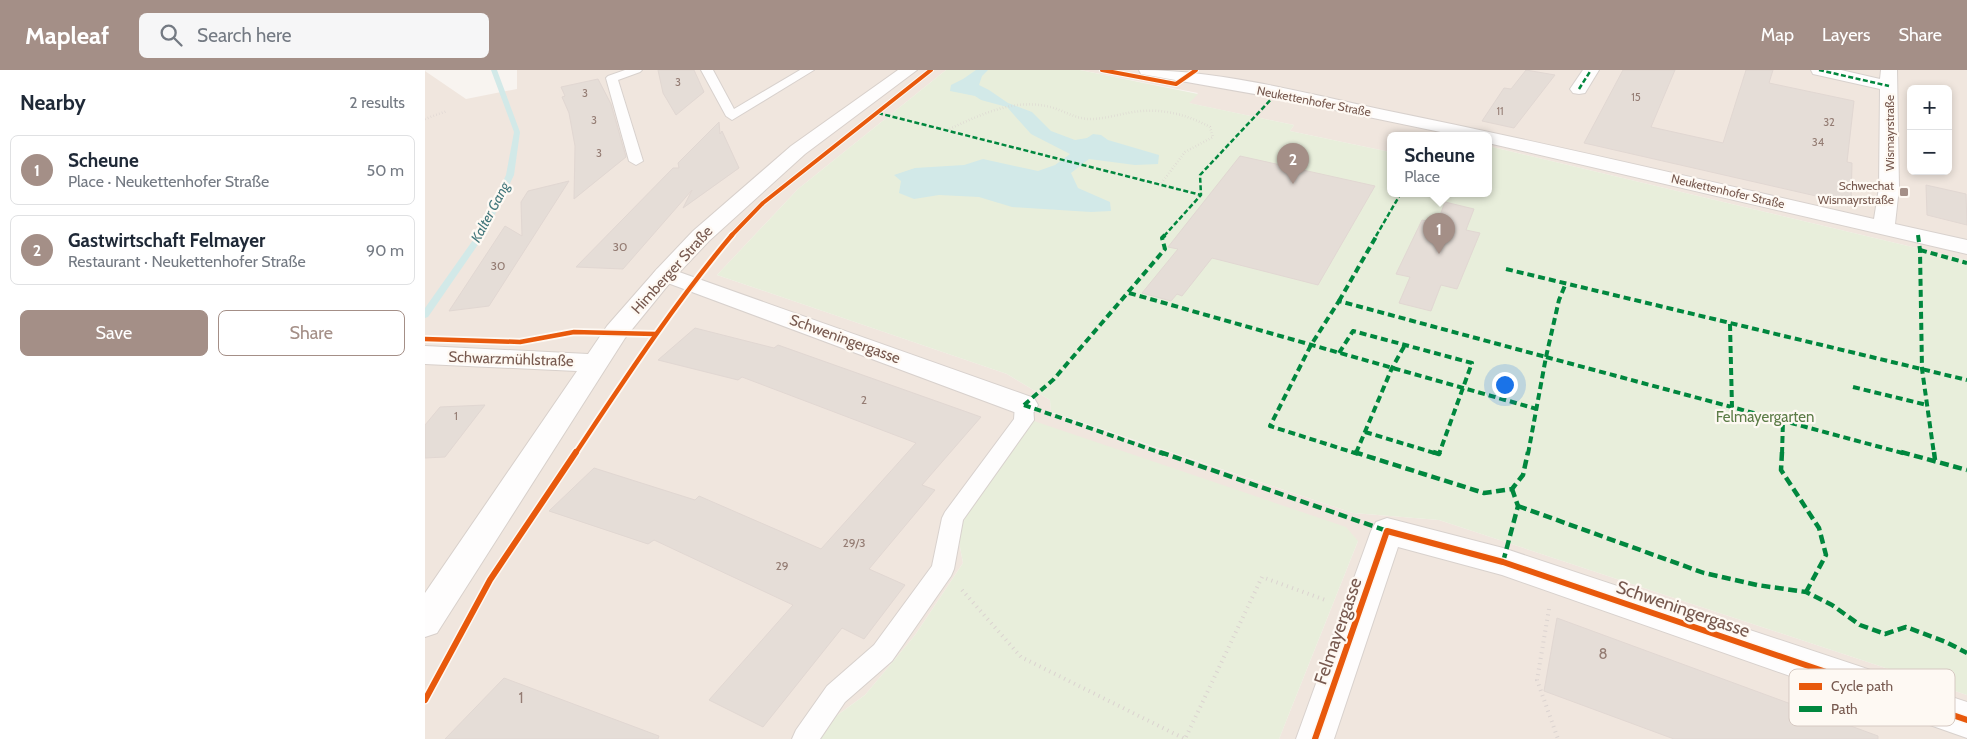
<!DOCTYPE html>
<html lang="en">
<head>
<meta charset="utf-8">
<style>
  body { margin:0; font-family:Cabin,sans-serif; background:#f6f6f7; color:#1f2937 }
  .controls { position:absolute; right:15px; top:15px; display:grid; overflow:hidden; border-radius:8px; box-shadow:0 2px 8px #0003 }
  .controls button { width:45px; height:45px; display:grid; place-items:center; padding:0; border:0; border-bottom:1px solid #e0e1e3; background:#fff; color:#1f2937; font:25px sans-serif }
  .you { position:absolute; left:1079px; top:314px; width:18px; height:18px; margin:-12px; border:4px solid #fff; border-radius:50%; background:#1a73e8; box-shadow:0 0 0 8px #1a73e833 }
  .badge { display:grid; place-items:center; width:32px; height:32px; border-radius:50%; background:#a48f87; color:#fff; font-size:16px; font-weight:700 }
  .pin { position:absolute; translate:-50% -41px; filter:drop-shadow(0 1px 2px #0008) }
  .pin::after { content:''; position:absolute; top:26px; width:18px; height:15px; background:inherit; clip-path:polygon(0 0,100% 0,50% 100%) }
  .popup { position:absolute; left:962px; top:62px; width:105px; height:65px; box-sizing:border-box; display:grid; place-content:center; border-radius:8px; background:#fff; filter:drop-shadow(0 1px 4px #0005); font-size:16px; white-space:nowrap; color:#747a83 }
  .popup b { font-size:19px; color:#1f2937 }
  .popup::after { content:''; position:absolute; left:50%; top:100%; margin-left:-10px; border:10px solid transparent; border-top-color:#fff }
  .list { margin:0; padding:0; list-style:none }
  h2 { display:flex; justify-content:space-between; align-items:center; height:65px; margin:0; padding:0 20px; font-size:21px }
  h2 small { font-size:16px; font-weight:400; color:#747a83 }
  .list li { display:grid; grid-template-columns:32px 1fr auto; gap:15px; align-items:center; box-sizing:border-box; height:70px; margin:0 10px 10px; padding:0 10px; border:1px solid #e0e1e3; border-radius:8px }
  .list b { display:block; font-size:19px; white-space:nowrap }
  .list p { margin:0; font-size:16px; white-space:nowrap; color:#747a83 }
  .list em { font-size:16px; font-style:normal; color:#747a83 }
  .actions { display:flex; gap:10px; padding:15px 20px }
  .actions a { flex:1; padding:11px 0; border:1px solid #a48f87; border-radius:8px; text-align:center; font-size:18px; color:#a48f87 }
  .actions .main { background:#a48f87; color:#fff }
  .icon { flex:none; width:28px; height:28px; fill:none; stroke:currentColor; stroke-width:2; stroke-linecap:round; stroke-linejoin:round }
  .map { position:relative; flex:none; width:1542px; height:669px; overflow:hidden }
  header { display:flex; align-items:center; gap:30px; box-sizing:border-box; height:70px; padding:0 25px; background:#a48f87; color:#fff }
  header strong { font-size:24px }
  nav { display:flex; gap:28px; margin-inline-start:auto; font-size:18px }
  .search { width:350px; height:45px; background:#f6f6f7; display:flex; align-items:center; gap:12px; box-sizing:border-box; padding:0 18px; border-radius:8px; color:#747a83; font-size:19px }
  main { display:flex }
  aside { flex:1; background:#fff }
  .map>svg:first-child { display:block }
  .residential { fill:#f0e6de; fill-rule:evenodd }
  .green { fill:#e8eedb }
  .water { fill:#d2e9e8 }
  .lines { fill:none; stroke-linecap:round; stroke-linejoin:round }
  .stream { fill:#d2e9e8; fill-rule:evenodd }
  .building { fill:#e5ddd7; stroke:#e1d7d2 }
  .lane-casing { stroke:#d8d1cd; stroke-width:2 }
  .street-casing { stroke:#d8d1cd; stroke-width:2 }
  .secondary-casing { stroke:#d8d0cb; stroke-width:2 }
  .path-far1 { stroke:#dbd3d0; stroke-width:2.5; stroke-dasharray:0.5 2.5; stroke-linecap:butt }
  .path { stroke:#dbd3d0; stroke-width:4; stroke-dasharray:1 4.5; stroke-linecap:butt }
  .lane { fill:#fefdfd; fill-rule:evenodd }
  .street { fill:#fefdfd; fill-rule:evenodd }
  .secondary { fill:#fefdfd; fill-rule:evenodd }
  .quiet-far2 { stroke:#00873e; stroke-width:2.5; stroke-dasharray:5 2.5; stroke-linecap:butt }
  .quiet-far1 { stroke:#00873e; stroke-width:4; stroke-dasharray:7 4; stroke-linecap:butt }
  .quiet { stroke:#00873e; stroke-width:4.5; stroke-dasharray:9 4.5; stroke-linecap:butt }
  .cycleway-far2-casing { stroke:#fef9f3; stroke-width:6 }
  .cycleway-far1-casing { stroke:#fef9f3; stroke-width:8 }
  .cycleway-casing { stroke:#fef9f3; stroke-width:9 }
  .cycleway-far2 { stroke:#e8590c; stroke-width:4 }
  .cycleway-far1 { stroke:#e8590c; stroke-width:4.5 }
  .cycleway { stroke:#e8590c; stroke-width:6 }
  .poi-dot { fill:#a48f87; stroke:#fef9f3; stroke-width:2 }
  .labels { text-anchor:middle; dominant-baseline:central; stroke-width:4.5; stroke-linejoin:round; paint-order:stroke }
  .far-number-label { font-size:11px; fill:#947c73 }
  .far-street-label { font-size:12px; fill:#77594f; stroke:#fef9f3 }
  .far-poi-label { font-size:12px; fill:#77594f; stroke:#fef9f3; text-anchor:end }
  .number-label { font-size:12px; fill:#947c73 }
  .far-water-label { font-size:14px; font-style:italic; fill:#42777b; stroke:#fef9f3 }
  .street-label { font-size:15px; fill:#77594f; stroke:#fef9f3 }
  .park-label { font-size:15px; fill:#5c7c47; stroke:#fef9f3 }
  .near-number-label { font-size:15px; fill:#947c73 }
  .near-street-label { font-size:18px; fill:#77594f; stroke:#fef9f3 }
  .key { fill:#fef9f3; stroke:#d6c9c2; stroke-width:1 }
  .key-label { font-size:14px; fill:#77594f }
</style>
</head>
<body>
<header>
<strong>Mapleaf</strong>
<div class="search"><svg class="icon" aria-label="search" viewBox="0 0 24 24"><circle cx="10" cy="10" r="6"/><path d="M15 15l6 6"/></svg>Search here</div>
<nav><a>Map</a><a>Layers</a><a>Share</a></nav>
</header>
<main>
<aside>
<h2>Nearby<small>2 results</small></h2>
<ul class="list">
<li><span class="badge">1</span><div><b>Scheune</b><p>Place · Neukettenhofer Straße</p></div><em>50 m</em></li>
<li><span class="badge">2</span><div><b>Gastwirtschaft Felmayer</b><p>Restaurant · Neukettenhofer Straße</p></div><em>90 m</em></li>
</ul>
<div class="actions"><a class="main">Save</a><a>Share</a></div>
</aside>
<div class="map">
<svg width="1542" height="669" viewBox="0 0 1542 669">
  <rect width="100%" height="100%" fill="#f8f4f0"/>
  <!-- residential -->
  <g class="residential">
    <polygon points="92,0 521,0 373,119 292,205 582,304 625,330 626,343 928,443 1014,450 1542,625 1542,669 854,669 933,471 531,456 538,493 490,565 440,625 407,649 395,669 0,669 0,1 41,29 92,19"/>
    <path d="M655,0H1542V190L1063,76V65H965V82L865,61L869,55L763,33L773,23ZM1486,19H1523V101H1486Z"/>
  </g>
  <!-- green -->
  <g class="green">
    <polygon points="521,0 655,0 773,24 764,33 869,55 865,61 965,82 965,123 1063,123 1063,76 1542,190 1542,625 1014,450 928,443 626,342 625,330 582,304 292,205 373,119"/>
    <polygon points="606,350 921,457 933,471 854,669 395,669 407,649 440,625 490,565 538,493 531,456"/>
  </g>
  <!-- water -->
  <polygon class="water" points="551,0 563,0 557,6 554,15 564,20 583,33 607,42 626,61 650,70 662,68 668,64 676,65 683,70 734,85 733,94 710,95 664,89 646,103 653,118 685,132 686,141 666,142 587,137 554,127 514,125 489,129 474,123 476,111 469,105 490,98 539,95 558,89 613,101 630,95 645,84 606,64 582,37 556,30 550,26 525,21 526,15 538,9"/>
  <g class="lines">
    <!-- stream -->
    <polygon class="stream" points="66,0 72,0 95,62 89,105 61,163 3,247 0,248 0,238 53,163 81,105 89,62"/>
  </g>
  <!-- building -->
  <g class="building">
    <polygon points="233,0 269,0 279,22 251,45 238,23"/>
    <polygon points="1101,0 1130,5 1089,58 1057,51 1079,18 1086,19"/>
    <polygon points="1198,0 1250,0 1226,57 1298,73 1321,0 1348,0 1344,13 1429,31 1422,92 1427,93 1426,134 1159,73"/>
    <polygon points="173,9 186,34 201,87 149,129 150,76 144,43 137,27 140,26 136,17"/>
    <polygon points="294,52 295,64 297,61 314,98 258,138 267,120 198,199 151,197 248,98 254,98 253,93"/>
    <polygon points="815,86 950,116 893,215 787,188 757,226 752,224 746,231 717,223 753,179 743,177"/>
    <polygon points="144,111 64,236 24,241 80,156 97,166 96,132 103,121"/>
    <polygon points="1501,115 1541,124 1542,155 1502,145"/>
    <polygon points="1020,132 1049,139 1041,160 1055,163 1032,219 1016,215 1006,241 974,233 985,207 971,204 997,150 1012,153"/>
    <polygon points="270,258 349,278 353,275 556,347 497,415 510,420 444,499 480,515 439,569 417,558 338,657 284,630 368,535 229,470 223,474 124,441 169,398 270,430 274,426 396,479 491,373 317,307 313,310 233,290"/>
    <polygon points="60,335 20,387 0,388 0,355 15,337"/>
    <polygon points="1132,548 1453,666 1453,669 1249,669 1119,621"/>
    <polygon points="79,608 234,666 233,669 20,669"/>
  </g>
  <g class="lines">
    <!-- lane casing -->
    <g class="lane-casing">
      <g id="lane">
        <polygon points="200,0 217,0 215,2 193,10 218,91 211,95 204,91 181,8 183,6"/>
        <polygon points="276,0 288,0 309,39 375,0 389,0 307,50 301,46"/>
        <polygon points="599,328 606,330 608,335 609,350 538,450 529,499 526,506 467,591 420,632 395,669 367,669 371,660 402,616 449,575 507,496 517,448 520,442 589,349 590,335 592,330"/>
      </g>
    </g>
    <!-- street casing -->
    <g class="street-casing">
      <g id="street">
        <path d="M714,0C794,0 880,23 959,40C1123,73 1286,112 1449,149L1454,118L1455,19L1388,4L1386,0H1416L1455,9L1456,0H1472L1474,118L1470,154L1542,170V184L1063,73V65H1030L852,28L722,5L716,4Z"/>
        <polygon points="1158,0 1174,0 1160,23 1154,24 1148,23 1145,19"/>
        <polygon points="240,197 609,328 613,335 609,342 599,345 589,342 232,209 228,204 232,199"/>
        <polygon points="962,448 1078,478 1542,632 1542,668 1077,505 973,477 909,669 871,669 946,461 951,452"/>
      </g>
    </g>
    <!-- secondary casing -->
    <g class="secondary-casing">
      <polygon id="secondary" points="473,0 492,0 380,84 284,171 248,209 200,268 12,563 0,567 0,523 152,301 0,294 0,276 163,284 182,256 232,199 268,161 366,76"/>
    </g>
    <!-- path-far1 -->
    <g class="path-far1">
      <polyline points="0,49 22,41"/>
      <path d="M522,60C553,46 586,29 621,36C637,39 649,49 665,49C678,49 691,45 703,43C732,37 759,43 785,57L788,67L760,82L735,115"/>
    </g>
    <!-- path -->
    <g class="path">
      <polyline points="537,520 596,587 760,669 837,507 903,531"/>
      <polyline points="1124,539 1112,610 1133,669"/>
    </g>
    <!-- lane -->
    <use href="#lane" class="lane"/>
    <!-- street -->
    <use href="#street" class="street"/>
    <!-- secondary -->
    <use href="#secondary" class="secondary"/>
    <!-- quiet-far2 -->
    <g class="quiet-far2">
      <polyline points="1394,0 1464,16"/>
      <polyline points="1154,19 1166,0"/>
      <polyline points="453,43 776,125"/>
      <polyline points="739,166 776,125 775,105 852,23"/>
      <polyline points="951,166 976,123"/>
    </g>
    <!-- quiet-far1 -->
    <g class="quiet-far1">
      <polyline points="1493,165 1495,180 1497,299 1509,384"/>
      <polyline points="1495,180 1542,193"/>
      <polyline points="1081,199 1542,310"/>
      <polyline points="704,223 1112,339"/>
      <polyline points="914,231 952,165"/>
      <polyline points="1305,254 1307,337"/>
      <polyline points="914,283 928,261 1047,293 1014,384"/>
      <polyline points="1121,287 1481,384"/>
      <polyline points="1121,287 1134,230 1141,213"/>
      <polyline points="1428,317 1502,335"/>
      <polyline points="599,335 629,309 740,179 737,168 740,165"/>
      <polyline points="599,335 739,384"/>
      <polyline points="940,362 1013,384"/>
      <polyline points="931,383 967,298 980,275"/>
      <polyline points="933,384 845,356 886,275 914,231 1121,287"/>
      <polyline points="1103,384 1121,287"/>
      <polyline points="1357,384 1358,351"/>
    </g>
    <!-- quiet -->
    <g class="quiet">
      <polyline points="735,382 962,461"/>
      <polyline points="929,382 1059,423 1087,419 1098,405 1103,382"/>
      <polyline points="1008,382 1014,384 1015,382"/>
      <polyline points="1357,382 1356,400 1394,458 1401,485 1381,522"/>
      <polyline points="1476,382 1542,400"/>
      <polyline points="1509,382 1510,390"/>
      <polyline points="1093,436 1279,503 1332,515 1381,522 1407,535 1435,555 1460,564 1481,557 1521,572 1542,583"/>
      <polyline points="1078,492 1093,436 1087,419"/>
    </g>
    <!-- cycleway-far2 casing -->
    <g class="cycleway-far2-casing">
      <g id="cycleway-far2">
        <polyline points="677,0 751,14 771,0"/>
        <polyline points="306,166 338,133 506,0"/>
      </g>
    </g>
    <!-- cycleway-far1 casing -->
    <g class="cycleway-far1-casing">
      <g id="cycleway-far1">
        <polyline points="0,269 95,272 149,262 230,264"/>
        <path d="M150,384C200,309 249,234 307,165"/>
      </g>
    </g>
    <!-- cycleway casing -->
    <g class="cycleway-casing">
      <g id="cycleway">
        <polyline points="0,630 65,510 151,382"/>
        <polyline points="890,669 962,461 1078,492 1542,650"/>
      </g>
    </g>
    <!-- cycleway-far2 -->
    <use href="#cycleway-far2" class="cycleway-far2"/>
    <!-- cycleway-far1 -->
    <use href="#cycleway-far1" class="cycleway-far1"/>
    <!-- cycleway -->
    <use href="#cycleway" class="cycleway"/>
  </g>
  <!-- markers -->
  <rect class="poi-dot" x="1474" y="117" width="10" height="10" rx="2.5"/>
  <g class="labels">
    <!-- far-number labels -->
    <g class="far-number-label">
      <text x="253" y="12">3</text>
      <text x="160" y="23">3</text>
      <text x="1211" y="27">15</text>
      <text x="1075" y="41">11</text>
      <text x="169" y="50">3</text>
      <text x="1404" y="52">32</text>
      <text x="1393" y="72">34</text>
      <text x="174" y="83">3</text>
    </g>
    <!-- far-street labels -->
    <g class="far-street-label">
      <text transform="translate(889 31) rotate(11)">Neukettenhofer Straße</text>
      <text transform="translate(1464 63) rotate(-90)">Wismayrstraße</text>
      <text transform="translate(1303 121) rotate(13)">Neukettenhofer Straße</text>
    </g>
    <!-- far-poi labels -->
    <g class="far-poi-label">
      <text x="1469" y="115">Schwechat<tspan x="1469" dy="14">Wismayrstraße</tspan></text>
    </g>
    <!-- number labels -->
    <g class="number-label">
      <text x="195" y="176">30</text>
      <text x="73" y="195">30</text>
      <text x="439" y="329">2</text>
      <text x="31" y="345">1</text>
      <text x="429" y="472">29/3</text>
      <text x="357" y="495">29</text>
    </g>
    <!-- far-water labels -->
    <g class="far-water-label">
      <text transform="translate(65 142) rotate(-62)">Kalter Gang</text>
    </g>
    <!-- street labels -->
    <g class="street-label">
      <text transform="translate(247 200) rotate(-48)">Himberger Straße</text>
      <text transform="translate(420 269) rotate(20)">Schweningergasse</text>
      <text transform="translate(86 289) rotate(2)">Schwarzmühlstraße</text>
    </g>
    <!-- park labels -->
    <g class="park-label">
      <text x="1340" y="347">Felmayergarten</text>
    </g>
    <!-- near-number labels -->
    <g class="near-number-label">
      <text x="1178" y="584">8</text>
      <text x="96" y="628">1</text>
    </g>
    <!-- near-street labels -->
    <g class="near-street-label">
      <text transform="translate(1258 539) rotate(19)">Schweningergasse</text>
      <text transform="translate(913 561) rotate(-71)">Felmayergasse</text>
    </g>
  </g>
  <!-- legend -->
  <rect x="1364" y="599" width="166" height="57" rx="8" class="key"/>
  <rect x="1374" y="613" width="23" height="7" fill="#e8590c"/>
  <rect x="1374" y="636" width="23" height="6" fill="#00873e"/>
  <g class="key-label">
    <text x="1406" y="621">Cycle path</text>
    <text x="1406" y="644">Path</text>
  </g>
</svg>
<div class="controls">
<button>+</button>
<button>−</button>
</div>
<div class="you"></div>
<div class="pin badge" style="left:1014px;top:184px">1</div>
<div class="popup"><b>Scheune</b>Place</div>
<div class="pin badge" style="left:868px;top:114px">2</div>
</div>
</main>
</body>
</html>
